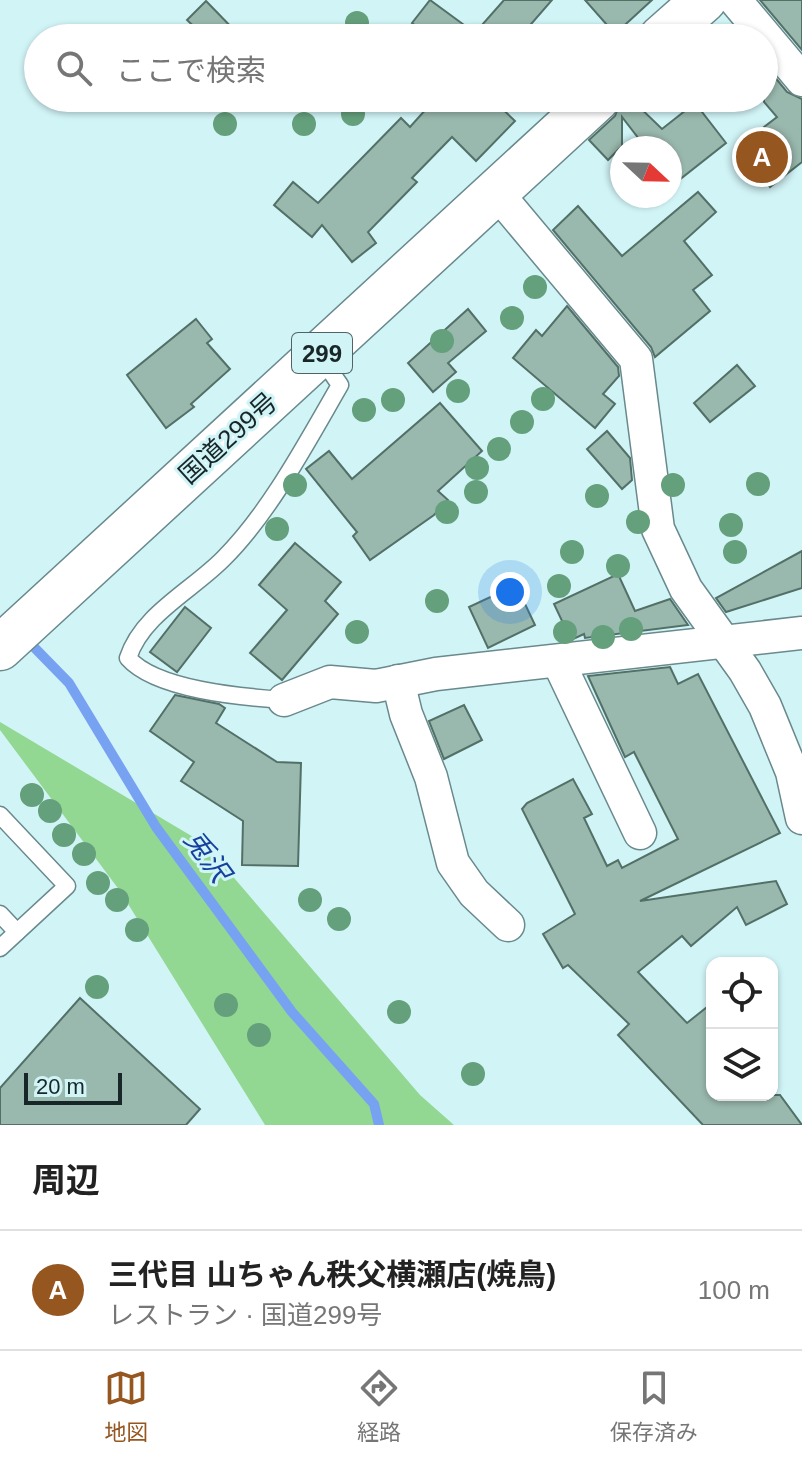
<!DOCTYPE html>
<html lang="ja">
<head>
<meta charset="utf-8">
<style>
  body { margin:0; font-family:Helvetica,"Noto Sans JP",sans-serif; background:#f6f6f6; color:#222 }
  .controls { position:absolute; right:24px; bottom:24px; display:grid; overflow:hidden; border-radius:16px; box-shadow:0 2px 6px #0004 }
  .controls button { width:72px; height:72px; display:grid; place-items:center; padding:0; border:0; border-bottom:2px solid #e0e0e0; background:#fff; color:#222; font:40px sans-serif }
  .compass { position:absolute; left:610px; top:136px; width:72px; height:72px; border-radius:50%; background:#fff; box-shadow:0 2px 6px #0004; rotate:112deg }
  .scale { position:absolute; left:24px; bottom:20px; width:98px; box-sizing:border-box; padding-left:8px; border:4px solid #182627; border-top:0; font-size:22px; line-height:28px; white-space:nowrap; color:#182627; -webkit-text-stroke:6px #d1f4f7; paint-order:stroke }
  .you { position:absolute; left:510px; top:592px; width:28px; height:28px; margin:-20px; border:6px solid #fff; border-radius:50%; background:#1a73e8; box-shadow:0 0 0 12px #1a73e833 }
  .badge { display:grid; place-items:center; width:52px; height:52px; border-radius:50%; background:#965620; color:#fff; font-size:26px; font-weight:700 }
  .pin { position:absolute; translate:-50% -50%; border:4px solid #fff; box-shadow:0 2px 8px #0006 }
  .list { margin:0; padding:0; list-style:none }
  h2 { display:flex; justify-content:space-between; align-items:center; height:104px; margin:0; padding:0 32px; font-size:34px }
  h2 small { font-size:26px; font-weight:400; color:#767676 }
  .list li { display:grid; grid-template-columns:52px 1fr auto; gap:24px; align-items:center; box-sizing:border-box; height:120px; padding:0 32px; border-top:2px solid #e0e0e0 }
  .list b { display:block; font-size:30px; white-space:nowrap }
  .list p { margin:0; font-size:26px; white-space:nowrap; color:#767676 }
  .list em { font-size:26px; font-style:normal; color:#767676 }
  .icon { flex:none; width:44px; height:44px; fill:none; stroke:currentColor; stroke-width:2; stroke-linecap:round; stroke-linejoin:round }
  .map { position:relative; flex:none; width:802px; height:1125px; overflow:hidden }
  .search { position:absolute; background:#fff; box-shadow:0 2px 6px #0004; left:24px; right:24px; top:24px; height:88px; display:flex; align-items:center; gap:20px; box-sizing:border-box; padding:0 28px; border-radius:44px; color:#767676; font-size:30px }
  .sheet { height:224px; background:#fff }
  nav { display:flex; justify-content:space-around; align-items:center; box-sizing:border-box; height:112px; border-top:2px solid #e0e0e0; background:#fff; font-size:22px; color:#767676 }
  nav a { display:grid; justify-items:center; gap:4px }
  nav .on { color:#965620 }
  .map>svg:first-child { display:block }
  .green { fill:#92d893 }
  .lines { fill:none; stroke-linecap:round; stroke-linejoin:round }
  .stream { stroke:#77a2f2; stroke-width:10 }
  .building { fill:#99b8ae; stroke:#537067; stroke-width:2 }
  .lane-casing { stroke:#69898c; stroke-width:19 }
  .street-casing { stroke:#69898c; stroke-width:35 }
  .highway-casing { stroke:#69898c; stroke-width:47 }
  .lane { stroke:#fff; stroke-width:16 }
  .street { stroke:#fff; stroke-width:32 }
  .highway { stroke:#fff; stroke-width:44 }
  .tree { fill:#64a07c }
  .labels { text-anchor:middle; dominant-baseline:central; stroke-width:6; stroke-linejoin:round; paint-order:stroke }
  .shield { fill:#d1f4f7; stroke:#506465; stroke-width:2 }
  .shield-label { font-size:24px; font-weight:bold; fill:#182627 }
  .street-label { font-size:26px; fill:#182627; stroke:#d1f4f7 }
  .water-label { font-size:28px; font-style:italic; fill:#15429e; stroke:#d1f4f7 }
</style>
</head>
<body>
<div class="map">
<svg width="802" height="1125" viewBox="0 0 802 1125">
  <rect width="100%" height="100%" fill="#d1f4f7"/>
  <!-- green -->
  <polygon class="green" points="0,722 205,844 420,1095 454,1125 265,1125 120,891 0,730"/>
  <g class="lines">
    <!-- stream -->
    <polyline class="stream" points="27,640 69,683 156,827 292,1012 374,1104 379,1125"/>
  </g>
  <!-- building -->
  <g class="building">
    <polygon points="430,0 475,33 504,0 552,0 519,38 431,38 412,23"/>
    <polygon points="585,0 652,0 615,34"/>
    <polygon points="760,0 802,0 802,50"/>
    <polygon points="206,1 242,38 206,38 187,20"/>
    <polygon points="764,64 787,92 802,99 802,162 770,187 739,146 777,117 764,102"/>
    <polygon points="436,98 491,98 515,121 476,161 452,137 412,178 417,182 368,232 376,243 352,262 322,225 312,237 274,205 293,182 318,203 401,118 410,127"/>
    <polygon points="622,98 630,98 662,129 695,103 726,143 674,184 670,179 670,148 646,148 622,117 622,146 608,160 589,140 615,116"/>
    <polygon points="698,192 716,212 684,241 712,275 693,290 710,311 655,357 651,347 553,230 578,206 622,256"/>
    <polygon points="567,306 618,367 619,376 603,394 615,404 595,428 513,358 536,330 542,336"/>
    <polygon points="468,309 486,331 448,363 456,372 433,392 408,363"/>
    <polygon points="196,319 212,339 207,343 230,369 191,404 194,407 166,428 127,375"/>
    <polygon points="737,365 755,386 710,422 694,403"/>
    <polygon points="440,403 482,451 438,491 448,500 434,515 370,560 353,536 357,532 306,469 329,451 352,479"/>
    <polygon points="607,431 630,458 632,480 622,489 587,449"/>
    <polygon points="295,543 341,582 325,601 338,614 282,680 250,653 287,610 259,585"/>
    <polygon points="802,551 802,588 726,612 716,598"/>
    <polygon points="618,574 635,611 670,599 688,625 585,638 584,634 571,640 554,604"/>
    <polygon points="516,585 535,625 488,648 469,607"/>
    <polygon points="185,607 211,628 177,672 150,652"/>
    <polygon points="670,667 678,684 698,674 780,833 640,901 776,881 787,904 746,925 737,907 691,946 682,936 638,972 687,1023 712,1003 712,1095 780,1095 802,1125 703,1125 618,1035 629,1024 568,965 563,968 543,934 575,914 522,809 527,803 573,779 592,814 584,818 607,866 618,860 622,868 678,839 634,752 625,757 588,676"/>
    <polygon points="175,695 219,704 225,708 216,723 277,762 301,763 298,866 242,865 243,821 181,781 194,762 150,731"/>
    <polygon points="464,705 482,740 444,759 429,721"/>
    <polygon points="80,998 200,1109 186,1125 0,1125 0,1088"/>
  </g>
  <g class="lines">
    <!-- lane casing -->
    <g class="lane-casing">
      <g id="lane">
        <path d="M284,700C242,697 156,690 128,658C142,614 193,590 224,558C270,512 307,442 340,385L320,356"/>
        <polyline points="0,815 67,886 0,948"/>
        <polyline points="0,914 17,932"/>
      </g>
    </g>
    <!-- street casing -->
    <g class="street-casing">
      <g id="street">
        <polyline points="735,0 802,80"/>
        <polyline points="497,193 636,359 658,529 686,589 745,671 765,706 792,772 802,818"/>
        <polyline points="558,661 640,833"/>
        <polyline points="398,681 406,714 431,777 453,863 474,893 508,925"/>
        <polyline points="284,700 330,682 376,686 436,674 802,633"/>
      </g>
    </g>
    <!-- highway casing -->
    <g class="highway-casing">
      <g id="highway">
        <polyline points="661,38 704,0"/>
        <polyline points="0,648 598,98"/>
      </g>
    </g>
    <!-- lane -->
    <use href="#lane" class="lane"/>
    <!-- street -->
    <use href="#street" class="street"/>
    <!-- highway -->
    <use href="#highway" class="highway"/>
  </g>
  <!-- trees -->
  <g class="tree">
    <circle cx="357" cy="23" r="12"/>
    <circle cx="353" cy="114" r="12"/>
    <circle cx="225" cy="124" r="12"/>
    <circle cx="304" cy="124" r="12"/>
    <circle cx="535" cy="287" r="12"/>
    <circle cx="512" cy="318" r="12"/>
    <circle cx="442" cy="341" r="12"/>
    <circle cx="458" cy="391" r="12"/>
    <circle cx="543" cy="399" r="12"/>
    <circle cx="393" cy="400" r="12"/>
    <circle cx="364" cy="410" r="12"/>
    <circle cx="522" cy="422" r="12"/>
    <circle cx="499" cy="449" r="12"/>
    <circle cx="477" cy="468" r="12"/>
    <circle cx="758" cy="484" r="12"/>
    <circle cx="295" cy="485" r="12"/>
    <circle cx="673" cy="485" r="12"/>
    <circle cx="476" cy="492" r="12"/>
    <circle cx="597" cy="496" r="12"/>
    <circle cx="447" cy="512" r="12"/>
    <circle cx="638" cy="522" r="12"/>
    <circle cx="731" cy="525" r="12"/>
    <circle cx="277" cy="529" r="12"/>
    <circle cx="572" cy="552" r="12"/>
    <circle cx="735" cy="552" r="12"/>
    <circle cx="618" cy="566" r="12"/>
    <circle cx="559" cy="586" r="12"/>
    <circle cx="437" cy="601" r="12"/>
    <circle cx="631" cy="629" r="12"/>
    <circle cx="357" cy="632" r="12"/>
    <circle cx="565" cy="632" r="12"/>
    <circle cx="603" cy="637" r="12"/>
    <circle cx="32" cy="795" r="12"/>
    <circle cx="50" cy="811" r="12"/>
    <circle cx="64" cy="835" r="12"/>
    <circle cx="84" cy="854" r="12"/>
    <circle cx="98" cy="883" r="12"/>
    <circle cx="117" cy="900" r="12"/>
    <circle cx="310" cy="900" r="12"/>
    <circle cx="339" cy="919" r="12"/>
    <circle cx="137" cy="930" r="12"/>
    <circle cx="97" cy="987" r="12"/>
    <circle cx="226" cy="1005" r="12"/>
    <circle cx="399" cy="1012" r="12"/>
    <circle cx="259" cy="1035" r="12"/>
    <circle cx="473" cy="1074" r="12"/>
  </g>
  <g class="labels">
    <!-- shield labels -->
    <rect class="shield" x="292" y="333" width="60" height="40" rx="6"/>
    <g class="shield-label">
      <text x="322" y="353">299</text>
    </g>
    <!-- street labels -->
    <g class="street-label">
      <text transform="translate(228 438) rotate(-42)">国道299号</text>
    </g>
    <!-- water labels -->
    <g class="water-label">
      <text transform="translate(207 856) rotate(54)">兎沢</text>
    </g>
  </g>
</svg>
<div class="controls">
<button><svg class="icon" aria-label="locate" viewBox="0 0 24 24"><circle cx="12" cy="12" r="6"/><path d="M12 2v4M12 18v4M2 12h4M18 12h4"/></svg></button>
<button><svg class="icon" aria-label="layers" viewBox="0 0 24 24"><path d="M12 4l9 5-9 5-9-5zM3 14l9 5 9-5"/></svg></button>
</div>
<svg class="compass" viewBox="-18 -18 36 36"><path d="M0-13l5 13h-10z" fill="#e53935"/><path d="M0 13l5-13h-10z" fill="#767676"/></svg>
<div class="scale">20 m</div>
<div class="you"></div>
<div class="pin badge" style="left:762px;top:157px">A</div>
<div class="search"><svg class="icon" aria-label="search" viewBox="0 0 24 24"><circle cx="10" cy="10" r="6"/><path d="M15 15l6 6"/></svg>ここで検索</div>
</div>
<section class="sheet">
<h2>周辺<small></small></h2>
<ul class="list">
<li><span class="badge">A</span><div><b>三代目 山ちゃん秩父横瀬店(焼鳥)</b><p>レストラン · 国道299号</p></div><em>100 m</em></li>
</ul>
</section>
<nav>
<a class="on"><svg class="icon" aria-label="map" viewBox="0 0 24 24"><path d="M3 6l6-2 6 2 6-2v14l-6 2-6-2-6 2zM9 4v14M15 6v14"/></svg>地図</a>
<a><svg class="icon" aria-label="directions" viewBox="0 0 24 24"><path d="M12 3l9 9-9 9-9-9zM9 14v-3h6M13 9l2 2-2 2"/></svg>経路</a>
<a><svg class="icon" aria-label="saved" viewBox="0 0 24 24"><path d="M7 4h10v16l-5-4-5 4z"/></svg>保存済み</a>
</nav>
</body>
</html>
